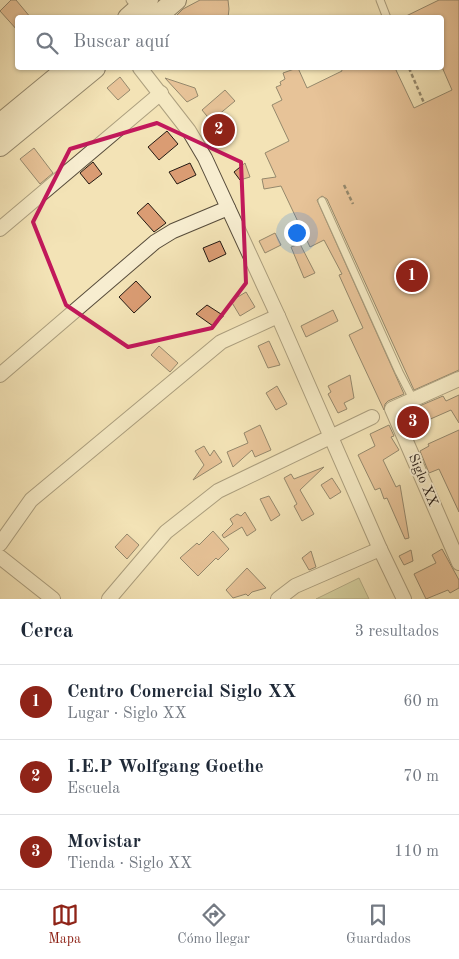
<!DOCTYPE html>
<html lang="es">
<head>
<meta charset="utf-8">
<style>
  body { margin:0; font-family:"Old Standard TT",serif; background:#f2f2f3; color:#1f2937 }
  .you { position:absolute; left:296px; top:232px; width:18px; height:18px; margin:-12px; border:4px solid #fff; border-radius:50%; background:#1a73e8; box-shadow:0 0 0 8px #1a73e833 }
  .badge { display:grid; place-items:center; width:32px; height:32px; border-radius:50%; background:#8f2418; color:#fff; font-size:16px; font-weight:700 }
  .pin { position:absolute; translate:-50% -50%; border:2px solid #fff; box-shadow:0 1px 5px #0006 }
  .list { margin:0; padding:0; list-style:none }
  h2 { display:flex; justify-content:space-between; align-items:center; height:65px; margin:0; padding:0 20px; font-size:21px }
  h2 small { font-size:16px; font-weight:400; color:#747a83 }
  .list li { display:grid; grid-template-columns:32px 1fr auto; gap:15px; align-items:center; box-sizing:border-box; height:75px; padding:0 20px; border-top:1px solid #e0e1e3 }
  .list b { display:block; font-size:19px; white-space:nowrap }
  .list p { margin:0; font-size:16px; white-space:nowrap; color:#747a83 }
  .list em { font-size:16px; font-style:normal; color:#747a83 }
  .icon { flex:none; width:28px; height:28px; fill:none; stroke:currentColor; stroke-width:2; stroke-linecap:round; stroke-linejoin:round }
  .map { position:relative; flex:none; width:459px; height:599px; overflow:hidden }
  .search { position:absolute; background:#fff; box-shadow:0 1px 4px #0004; left:15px; right:15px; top:15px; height:55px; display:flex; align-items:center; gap:12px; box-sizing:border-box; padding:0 18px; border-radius:5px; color:#747a83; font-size:19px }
  .sheet { height:290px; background:#fff }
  nav { display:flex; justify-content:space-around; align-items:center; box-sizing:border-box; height:70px; border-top:1px solid #e0e1e3; background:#fff; font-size:14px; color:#747a83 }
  nav a { display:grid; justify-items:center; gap:2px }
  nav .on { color:#8f2418 }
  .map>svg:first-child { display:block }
  .green { fill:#bbc48e; stroke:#6f6e50 }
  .building { fill:#da9c73; stroke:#231912 }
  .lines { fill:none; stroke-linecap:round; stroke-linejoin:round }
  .service-casing { stroke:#574c3b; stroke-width:9 }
  .minor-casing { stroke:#574c3b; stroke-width:16 }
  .secondary-casing { stroke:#231912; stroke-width:22 }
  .path { stroke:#231912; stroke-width:2.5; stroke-dasharray:4 2.5; stroke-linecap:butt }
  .service { stroke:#f7edd0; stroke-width:7 }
  .minor { stroke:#f7edd0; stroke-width:14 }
  .secondary { stroke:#f7edd0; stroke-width:20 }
  .marked { fill:none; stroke:#c2185b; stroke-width:4; stroke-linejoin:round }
  .labels { text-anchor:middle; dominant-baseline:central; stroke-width:4; stroke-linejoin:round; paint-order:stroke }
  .street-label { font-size:14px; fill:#231912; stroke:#f7edd0 }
</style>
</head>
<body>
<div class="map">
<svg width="459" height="599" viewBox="0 0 459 599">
  <rect width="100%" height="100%" fill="#f3e3b6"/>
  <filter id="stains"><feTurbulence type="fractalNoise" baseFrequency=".004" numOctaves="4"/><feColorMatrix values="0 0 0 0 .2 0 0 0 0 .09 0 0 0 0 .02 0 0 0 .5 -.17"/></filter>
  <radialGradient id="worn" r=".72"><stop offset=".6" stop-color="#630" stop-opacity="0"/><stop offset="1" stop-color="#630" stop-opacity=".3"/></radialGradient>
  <!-- green -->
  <polygon class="green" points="359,578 369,599 316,599"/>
  <!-- building -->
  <g class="building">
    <polygon points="11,0 16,0 31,18 18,18 18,31 0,11"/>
    <polygon points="200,0 228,0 229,9 228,18 174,18 183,9"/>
    <polygon points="439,0 459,0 459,370 414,390 327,199 322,196 317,200 404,394 388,401 385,404 384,410 349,335 363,328 339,275 342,274 324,240 310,247 281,186 264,189 262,179 276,177 265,153 289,141 272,105 282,100 276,87 281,85 280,82 285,79 283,73 297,68 298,68 307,88 342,71 341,68 395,68 414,108 452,90 442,67 442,18 402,18"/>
    <polygon points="120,77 130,90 118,100 107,88"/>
    <polygon points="165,78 195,88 198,96 187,102"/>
    <polygon points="225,90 235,101 211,121 202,110"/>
    <polygon points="230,128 235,138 222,144 218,134"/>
    <polygon points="167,131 178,144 159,160 148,147"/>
    <polygon points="34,148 53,173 40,184 20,159"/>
    <polygon points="93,162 102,174 89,184 80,173"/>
    <polygon points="190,163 196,175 177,184 169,172"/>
    <polygon points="245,163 250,177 240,180 234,172"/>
    <polygon points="148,203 166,223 154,232 137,213"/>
    <polygon points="275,233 281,245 265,253 259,241"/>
    <polygon points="220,241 226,254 209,262 203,248"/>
    <polygon points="300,244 315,273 304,278 291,247"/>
    <polygon points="136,281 151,297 134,313 119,297"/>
    <polygon points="246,292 255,307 240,316 231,301"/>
    <polygon points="207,305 224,316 213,326 196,314"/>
    <polygon points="333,310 338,321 306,337 301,326"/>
    <polygon points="269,341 280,365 268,368 258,346"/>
    <polygon points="159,346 178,363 170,372 151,355"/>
    <polygon points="350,375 354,398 344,403 347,409 338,413 328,394 331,392 328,386"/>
    <polygon points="277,386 287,404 276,410 266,393"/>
    <polygon points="459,395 459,423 451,410 410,428 403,413 443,396 446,401"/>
    <polygon points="260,425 271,450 255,457 252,450 233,467 227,452 248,443 244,433"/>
    <polygon points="389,425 394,436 391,437 399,450 383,460 396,487 400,485 409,538 405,539 387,498 384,499 380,488 375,490 358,455 375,446 370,434"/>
    <polygon points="459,430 459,512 439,469 429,473 420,451 429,446 428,444"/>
    <polygon points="204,446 210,456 214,450 222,462 193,480 204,465 195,451"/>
    <polygon points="324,467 300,490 314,514 302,521 294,506 297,504 284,478 291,474 294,479"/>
    <polygon points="332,478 341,492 330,499 321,485"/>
    <polygon points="269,496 280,515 271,521 260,499"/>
    <polygon points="245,512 256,530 247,536 242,527 224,538 222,535 233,524 230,519 237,514 241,516"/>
    <polygon points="213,531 229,549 218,560 216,558 198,576 180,558 197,543 199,545"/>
    <polygon points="127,534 139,545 127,559 115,547"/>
    <polygon points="442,549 459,580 459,588 450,593 448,590 426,599 414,574 436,563 432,555"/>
    <polygon points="411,550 413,561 404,565 399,556"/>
    <polygon points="311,551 316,567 309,570 302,558"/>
    <polygon points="247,568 266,588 252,592 248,596 246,594 233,598 226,590"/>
  </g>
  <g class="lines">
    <!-- service casing -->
    <g class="service-casing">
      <g id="service">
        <polyline points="130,0 145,18"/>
        <polyline points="380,0 387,18"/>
        <polyline points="322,201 399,372 413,399"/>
      </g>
    </g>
    <!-- minor casing -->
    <g class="minor-casing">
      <g id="minor">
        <polyline points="140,68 189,131 205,158 278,316 380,549 404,599"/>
        <polyline points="0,229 161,93"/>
        <polyline points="0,375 155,242 173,231 228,208"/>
        <polyline points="459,379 392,409 459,563"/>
        <polyline points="0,544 31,500 221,342 278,316"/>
        <polyline points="0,557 53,599"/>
        <polyline points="109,599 166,532 218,491 372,417"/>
        <polyline points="278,599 295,586 380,549"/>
      </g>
    </g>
    <!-- secondary casing -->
    <g class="secondary-casing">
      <g id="secondary">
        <polyline points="128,18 148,0"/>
        <polyline points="155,18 176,0"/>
        <polyline points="0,124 68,68"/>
        <polyline points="0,146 95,68"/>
      </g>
    </g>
    <!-- path -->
    <g class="path">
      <polyline points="409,68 424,103"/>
      <polyline points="344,185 353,204"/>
    </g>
    <!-- service -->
    <use href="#service" class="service"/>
    <!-- minor -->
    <use href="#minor" class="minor"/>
    <!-- secondary -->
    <use href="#secondary" class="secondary"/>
  </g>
  <!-- marked area -->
  <path d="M0 0H459V599H0ZM157,123L241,162L246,283L212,328L128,347L66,305L33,222L70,149Z" fill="#f3e3b6" fill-opacity=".55" fill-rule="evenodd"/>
  <path class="marked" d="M157,123L241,162L246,283L212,328L128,347L66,305L33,222L70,149Z"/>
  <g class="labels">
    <!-- street labels -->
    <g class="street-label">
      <text transform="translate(423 480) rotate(67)">Siglo XX</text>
    </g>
  </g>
  <rect width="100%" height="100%" filter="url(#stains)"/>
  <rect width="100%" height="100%" fill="url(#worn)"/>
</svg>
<div class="you"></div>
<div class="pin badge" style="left:412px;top:276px">1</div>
<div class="pin badge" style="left:219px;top:130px">2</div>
<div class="pin badge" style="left:413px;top:422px">3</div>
<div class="search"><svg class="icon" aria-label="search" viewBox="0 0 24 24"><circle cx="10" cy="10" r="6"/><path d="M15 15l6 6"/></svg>Buscar aquí</div>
</div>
<section class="sheet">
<h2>Cerca<small>3 resultados</small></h2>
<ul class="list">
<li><span class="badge">1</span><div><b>Centro Comercial Siglo XX</b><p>Lugar · Siglo XX</p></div><em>60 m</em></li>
<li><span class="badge">2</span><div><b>I.E.P Wolfgang Goethe</b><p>Escuela</p></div><em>70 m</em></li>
<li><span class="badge">3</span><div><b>Movistar</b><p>Tienda · Siglo XX</p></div><em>110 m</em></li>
</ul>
</section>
<nav>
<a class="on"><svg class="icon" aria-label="map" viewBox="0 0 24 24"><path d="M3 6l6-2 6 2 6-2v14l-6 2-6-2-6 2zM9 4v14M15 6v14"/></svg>Mapa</a>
<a><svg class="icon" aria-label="directions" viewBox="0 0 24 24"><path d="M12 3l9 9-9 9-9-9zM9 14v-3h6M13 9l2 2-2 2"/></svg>Cómo llegar</a>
<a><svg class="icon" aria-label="saved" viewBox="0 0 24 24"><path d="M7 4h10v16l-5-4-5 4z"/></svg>Guardados</a>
</nav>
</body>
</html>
